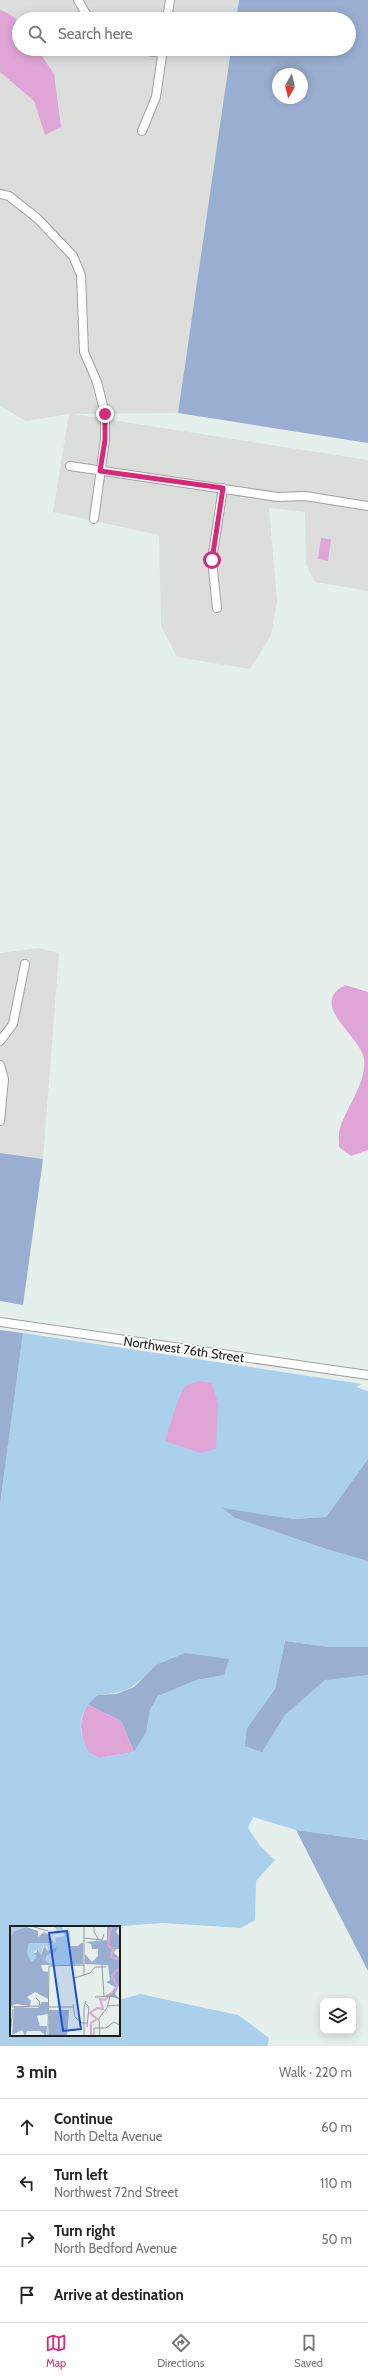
<!DOCTYPE html>
<html lang="en">
<head>
<meta charset="utf-8">
<style>
  body { margin:0; font-family:Cabin,sans-serif; background:#f2f2f2; color:#222 }
  .controls { position:absolute; right:12px; bottom:12px; display:grid; overflow:hidden; border-radius:8px; box-shadow:0 2px 10px #0003 }
  .controls button { width:36px; height:36px; display:grid; place-items:center; padding:0; border:0; border-bottom:1px solid #e0e0e0; background:#fff; color:#222; font:20px sans-serif }
  .compass { position:absolute; left:272px; top:68px; width:36px; height:36px; border-radius:50%; background:#fff; box-shadow:0 2px 10px #0003; rotate:188deg }
  .stop { position:absolute; width:12px; height:12px; margin:-9px; border:3px solid #db2777; border-radius:50%; background:#fff }
  .stop.end { background:#db2777; border-color:#fff; box-shadow:0 1px 4px #0008 }
  .list { margin:0; padding:0; list-style:none }
  h2 { display:flex; justify-content:space-between; align-items:center; height:52px; margin:0; padding:0 16px; font-size:17px }
  h2 small { font-size:13px; font-weight:400; color:#767676 }
  .list li { display:grid; grid-template-columns:26px 1fr auto; gap:12px; align-items:center; box-sizing:border-box; height:56px; padding:0 16px; border-top:1px solid #e0e0e0 }
  .list b { display:block; font-size:15px; white-space:nowrap }
  .list p { margin:0; font-size:13px; white-space:nowrap; color:#767676 }
  .list em { font-size:13px; font-style:normal; color:#767676 }
  .icon { flex:none; width:22px; height:22px; fill:none; stroke:currentColor; stroke-width:2; stroke-linecap:round; stroke-linejoin:round }
  .map { position:relative; flex:none; width:368px; height:2046px; overflow:hidden }
  .search { position:absolute; background:#fff; box-shadow:0 2px 10px #0003; left:12px; right:12px; top:12px; height:44px; display:flex; align-items:center; gap:10px; box-sizing:border-box; padding:0 14px; border-radius:22px; color:#767676; font-size:15px }
  .sheet { height:276px; background:#fff }
  nav { display:flex; justify-content:space-around; align-items:center; box-sizing:border-box; height:56px; border-top:1px solid #e0e0e0; background:#fff; font-size:11px; color:#767676 }
  nav a { display:grid; justify-items:center; gap:2px }
  nav .on { color:#db2777 }
  .map>svg:first-child { display:block }
  .residential { fill:#dcdedc }
  .grass { fill:#aad0ec; fill-rule:evenodd }
  .forest { fill:#99aed1; fill-rule:evenodd }
  .water { fill:#dfa5d7 }
  .lines { fill:none; stroke-linecap:round; stroke-linejoin:round }
  .minor-casing { stroke:#a0a0a0; stroke-width:10 }
  .minor { stroke:#fff; stroke-width:8 }
  .route { stroke:#db2777; stroke-width:5 }
  .labels { text-anchor:middle; dominant-baseline:central; stroke-width:3.5; stroke-linejoin:round; paint-order:stroke }
  .street-label { font-size:13px; fill:#1f1f1f; stroke:#fff }
  .inset-river { fill:none; stroke:#dfa5d7; stroke-width:2 }
  .inset-road { fill:none; stroke:#969c9a; stroke-width:1 }
  .view { fill:#1d4ed8; fill-opacity:0.15; stroke:#1d4ed8; stroke-width:2 }
  .inset-edge { fill:none; stroke:#1f1f1f; stroke-width:2 }
</style>
</head>
<body>
<div class="map">
<svg width="368" height="2046" viewBox="0 0 368 2046">
  <rect width="100%" height="100%" fill="#e5f0ec"/>
  <!-- residential -->
  <g class="residential">
    <polygon points="0,0 239,0 236,19 19,19 19,49 231,49 178,413 73,414 368,460 368,591 315,582 306,565 305,512 269,508 277,601 271,635 250,669 177,657 161,626 159,535 53,512 69,414 26,421 0,406"/>
    <polygon points="38,948 59,953 43,1159 0,1153 0,953"/>
  </g>
  <!-- grass -->
  <path class="grass" d="M23,1333L362,1384L356,1387L368,1391V1459L326,1517L294,1519L223,1509L235,1518L329,1550L368,1561V1647H330L285,1641L275,1689L247,1728L262,1751L285,1715L325,1679L368,1675V1840L296,1830L253,1817L248,1828L260,1846L275,1860L256,1881L255,1920L241,1928L162,1923L109,1927H11V2035H119V2000L140,1994L238,2015L269,2038L267,2046H0V1505ZM156,1665L224,1675L197,1680L158,1696L150,1710L145,1732L134,1752L99,1758L88,1752C77,1723 77,1718 97,1695C130,1693 134,1687 156,1665Z"/>
  <!-- forest -->
  <g class="forest">
    <path d="M239,0H368V443L178,413L231,49H349V19H236ZM278,74H302V98H278Z"/>
    <polygon points="0,1153 43,1159 23,1305 0,1301"/>
    <polygon points="0,1330 23,1333 0,1505"/>
    <polygon points="368,1459 368,1561 329,1550 235,1518 222,1508 294,1519 326,1517"/>
    <polygon points="285,1641 330,1647 368,1647 368,1675 325,1680 285,1715 262,1752 245,1746 247,1728 275,1689"/>
    <polygon points="185,1653 229,1659 224,1675 197,1680 158,1696 150,1710 146,1732 134,1752 121,1721 88,1705 97,1695 116,1694 134,1687 156,1665"/>
    <polygon points="296,1830 368,1840 368,1971"/>
  </g>
  <!-- water -->
  <g class="water">
    <path d="M0,10C25,20 19,25 19,49H37L54,74L61,127L45,135L34,101L0,72Z"/>
    <polygon points="321,538 331,539 328,561 318,559"/>
    <path d="M345,985L368,992V1150L351,1156L339,1147C339,1141 338,1133 340,1128C346,1108 367,1082 364,1059C361,1036 307,1005 345,985Z"/>
    <polygon points="198,1381 212,1383 218,1404 216,1449 200,1453 165,1441 177,1403 185,1386"/>
    <path d="M88,1705L121,1721L134,1752L99,1758L88,1752C81,1735 77,1721 88,1705Z"/>
  </g>
  <g class="lines">
    <!-- minor casing -->
    <g class="minor-casing">
      <g id="minor">
        <polyline points="78,0 89,19"/>
        <polyline points="167,19 170,0"/>
        <polyline points="132,49 162,53"/>
        <polyline points="142,131 156,97 163,49"/>
        <polyline points="0,194 9,196 38,219 73,256 81,275 84,352 97,382 105,414 105,440 94,519"/>
        <polyline points="70,466 278,497 305,496 368,506"/>
        <polyline points="217,608 212,560 223,488"/>
        <polyline points="0,1041 13,1024 25,964"/>
        <polyline points="0,1065 4,1079 0,1121"/>
        <polyline points="0,1322 368,1375"/>
      </g>
    </g>
    <!-- minor -->
    <use href="#minor" class="minor"/>
  </g>
  <g class="lines">
    <!-- route -->
    <polyline class="route" points="105,414 105,440 100,471 223,488 212,560"/>
  </g>
  <g class="labels">
    <!-- street labels -->
    <g class="street-label">
      <text transform="translate(184 1349) rotate(8)">Northwest 76th Street</text>
    </g>
  </g>
  <!-- overview -->
  <g transform="translate(10 1926)">
    <rect width="110" height="110" fill="#e5f0ec"/>
    <path d="M0,0H16V1L4,5L0,12ZM52,0L53,4L60,5L61,39H44L35,35L37,29L46,26L47,21L37,25L35,23L38,24L37,20H33L31,29L28,22L23,28H26V32L21,36L17,27L19,17H46L45,12L55,10L53,6L44,7L47,4L44,1Z" fill="#aad0ec"/>
    <path d="M90,0H110L106,6L110,11V23H106L104,27L110,32V57L105,68L109,72L95,70L102,66L105,61L96,56L100,54L98,39L75,38V28L82,36L88,30V23H82L81,18L75,16L97,14V0ZM16,1L28,5V11L34,6L38,8L44,17H19L17,27L21,36L26,32V29L23,28L27,26V22L31,29L35,19L37,25L47,21L46,26L37,29L35,35L44,39H31L33,45L38,46V73L25,66L17,71L21,75L20,80L6,78L0,81V12L4,5ZM71,17H73V38L61,39L60,20H68ZM32,76H38V88L27,90L30,100H37L36,110L30,105H17L15,110L12,104L2,109L4,81L28,82ZM39,84H59L57,110H39Z" fill="#99aed1"/>
    <path class="inset-river" d="M101,0L98,19L103,24L101,31L110,34M81,110V97L87,93L80,87L87,82L93,83L90,73L95,74L107,61L102,49L107,44L110,45"/>
    <path class="inset-road" d="M21,0L38,5M84,0V6L89,14M74,12L92,14L94,8M92,39L94,70M74,50V0M64,52L80,47L85,41H96M85,71L102,70L110,73M75,77L79,81L77,101M63,78L65,91L72,97H77M97,80L110,79M2,81L29,80L30,76L26,72M39,81H64M0,107L3,83M38,110L39,40L74,39M74,110V81L76,75M84,110V102H96L104,96L110,99M90,110L89,92L97,82L100,70"/>
    <path class="view" d="M57,5L71,103L53,105L39,7Z"/>
    <rect width="110" height="110" class="inset-edge"/>
  </g>
</svg>
<div class="controls">
<button><svg class="icon" aria-label="layers" viewBox="0 0 24 24"><path d="M12 4l9 5-9 5-9-5zM3 14l9 5 9-5"/></svg></button>
</div>
<svg class="compass" viewBox="-18 -18 36 36"><path d="M0-13l5 13h-10z" fill="#e53935"/><path d="M0 13l5-13h-10z" fill="#767676"/></svg>
<div class="stop" style="left:212px;top:560px"></div>
<div class="stop end" style="left:105px;top:414px"></div>
<div class="search"><svg class="icon" aria-label="search" viewBox="0 0 24 24"><circle cx="10" cy="10" r="6"/><path d="M15 15l6 6"/></svg>Search here</div>
</div>
<section class="sheet">
<h2>3 min<small>Walk · 220 m</small></h2>
<ul class="list">
<li><svg class="icon" aria-label="ahead" viewBox="0 0 24 24"><path d="M12 20V5M6 11l6-6 6 6"/></svg><div><b>Continue</b><p>North Delta Avenue</p></div><em>60 m</em></li>
<li><svg class="icon" aria-label="left" viewBox="0 0 24 24"><path d="M17 20v-9H6M10 6l-5 5 5 5"/></svg><div><b>Turn left</b><p>Northwest 72nd Street</p></div><em>110 m</em></li>
<li><svg class="icon" aria-label="right" viewBox="0 0 24 24"><path d="M7 20v-9h11M14 6l5 5-5 5"/></svg><div><b>Turn right</b><p>North Bedford Avenue</p></div><em>50 m</em></li>
<li><svg class="icon" aria-label="arrive" viewBox="0 0 24 24"><path d="M6 21V4h12l-3 4 3 4H6"/></svg><div><b>Arrive at destination</b></div></li>
</ul>
</section>
<nav>
<a class="on"><svg class="icon" aria-label="map" viewBox="0 0 24 24"><path d="M3 6l6-2 6 2 6-2v14l-6 2-6-2-6 2zM9 4v14M15 6v14"/></svg>Map</a>
<a><svg class="icon" aria-label="directions" viewBox="0 0 24 24"><path d="M12 3l9 9-9 9-9-9zM9 14v-3h6M13 9l2 2-2 2"/></svg>Directions</a>
<a><svg class="icon" aria-label="saved" viewBox="0 0 24 24"><path d="M7 4h10v16l-5-4-5 4z"/></svg>Saved</a>
</nav>
</body>
</html>
